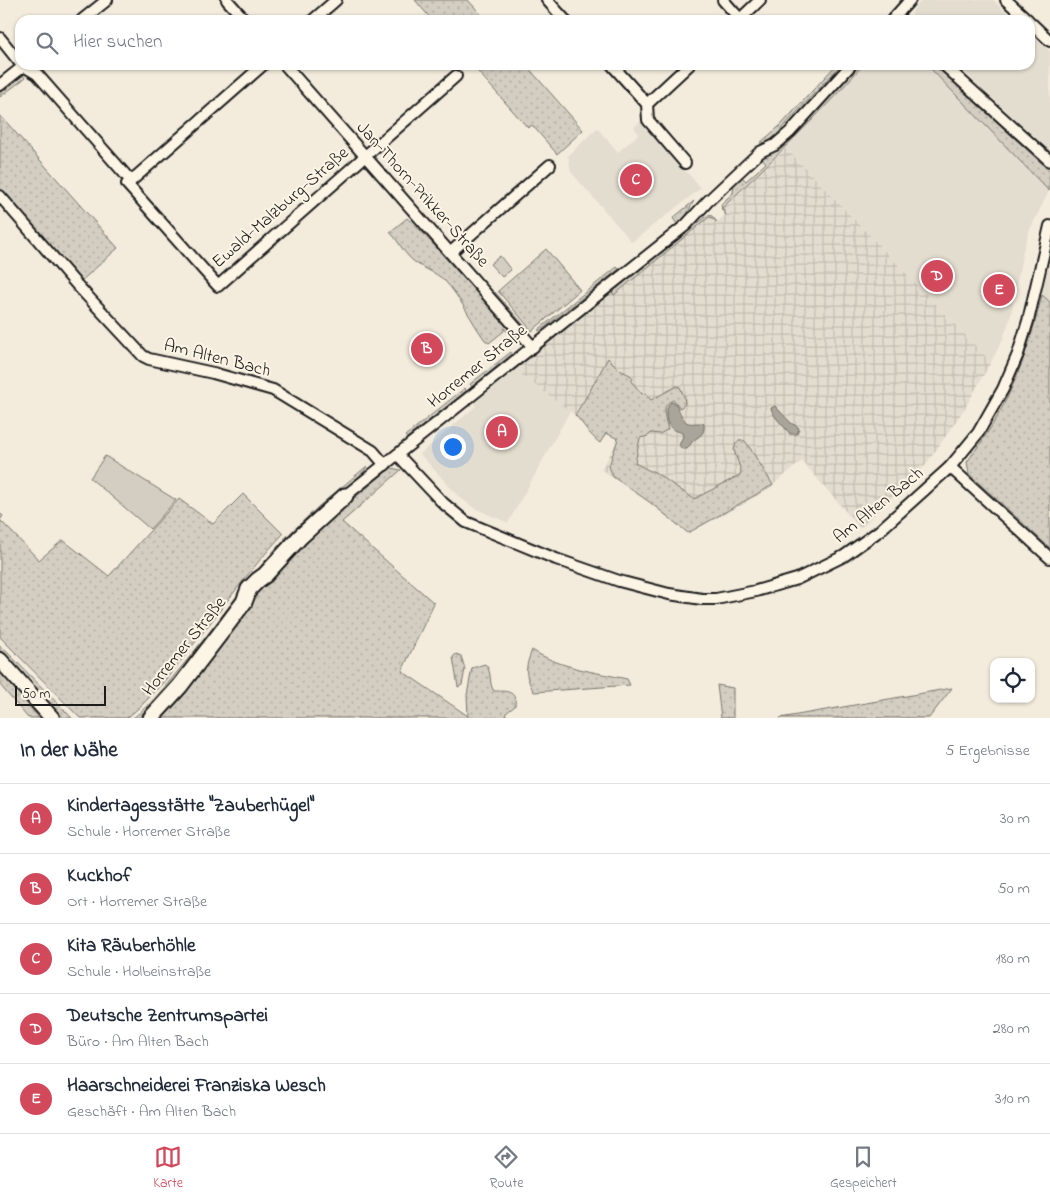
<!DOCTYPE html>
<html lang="de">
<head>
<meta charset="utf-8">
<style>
  body { margin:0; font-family:"Indie Flower",sans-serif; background:#f6f6f7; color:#1f2937 }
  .controls { position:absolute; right:15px; bottom:15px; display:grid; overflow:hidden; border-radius:10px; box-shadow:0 1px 4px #0004 }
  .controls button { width:45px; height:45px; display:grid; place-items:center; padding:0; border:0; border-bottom:1px solid #e0e1e3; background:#fff; color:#1f2937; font:25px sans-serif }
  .scale { position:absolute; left:15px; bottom:12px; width:91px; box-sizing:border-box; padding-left:5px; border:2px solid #1c1c1c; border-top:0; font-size:14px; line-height:18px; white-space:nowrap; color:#1c1c1c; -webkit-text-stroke:4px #fcf5e5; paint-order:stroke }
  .you { position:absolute; left:452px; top:446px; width:18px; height:18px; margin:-12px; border:4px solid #fff; border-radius:50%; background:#1a73e8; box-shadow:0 0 0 8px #1a73e833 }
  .badge { display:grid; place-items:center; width:32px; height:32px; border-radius:50%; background:#d1495b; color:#fff; font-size:16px; font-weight:700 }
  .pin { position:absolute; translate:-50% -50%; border:2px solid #fff; box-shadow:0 1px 5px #0006 }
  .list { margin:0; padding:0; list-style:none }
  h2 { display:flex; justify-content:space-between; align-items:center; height:65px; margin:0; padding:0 20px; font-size:21px }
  h2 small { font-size:16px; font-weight:400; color:#747a83 }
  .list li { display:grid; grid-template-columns:32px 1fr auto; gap:15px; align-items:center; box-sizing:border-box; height:70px; padding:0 20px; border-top:1px solid #e0e1e3 }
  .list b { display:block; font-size:19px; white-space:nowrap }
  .list p { margin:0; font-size:16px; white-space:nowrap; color:#747a83 }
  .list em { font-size:16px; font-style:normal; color:#747a83 }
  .icon { flex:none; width:28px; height:28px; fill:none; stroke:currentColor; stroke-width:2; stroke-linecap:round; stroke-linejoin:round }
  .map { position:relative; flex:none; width:1050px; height:718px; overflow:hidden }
  .search { position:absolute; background:#fff; box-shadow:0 1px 4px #0004; left:15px; right:15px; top:15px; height:55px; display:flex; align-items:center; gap:12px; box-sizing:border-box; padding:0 18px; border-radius:15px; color:#747a83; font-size:19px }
  .sheet { height:415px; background:#fff }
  nav { display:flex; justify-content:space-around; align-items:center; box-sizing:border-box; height:70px; border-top:1px solid #e0e1e3; background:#fff; font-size:14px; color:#747a83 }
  nav a { display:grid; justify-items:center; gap:2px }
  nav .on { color:#d1495b }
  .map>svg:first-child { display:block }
  .built { fill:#e3ddcf }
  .industrial { fill:url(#industrial-grid) }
  .grass { fill:url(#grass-dots); stroke:#78756e }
  .pitch { fill:#d3cec1; stroke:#78756e }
  .water { fill:#aaa59b; stroke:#716e68 }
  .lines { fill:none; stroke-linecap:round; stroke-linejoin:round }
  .minor-casing { stroke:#1c1c1c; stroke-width:14 }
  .tertiary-casing { stroke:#1c1c1c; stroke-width:18 }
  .secondary-casing { stroke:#1c1c1c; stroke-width:19 }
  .minor { stroke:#fcf5e5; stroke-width:10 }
  .tertiary { stroke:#fcf5e5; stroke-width:14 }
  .secondary { stroke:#fcf5e5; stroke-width:15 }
  .labels { text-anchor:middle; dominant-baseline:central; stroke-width:4; stroke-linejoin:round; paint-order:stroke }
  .street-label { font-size:18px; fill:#1c1c1c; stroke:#fcf5e5 }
</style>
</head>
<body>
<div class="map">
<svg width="1050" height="718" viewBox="0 0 1050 718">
  <defs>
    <pattern id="industrial-grid" width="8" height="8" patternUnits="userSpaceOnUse" patternTransform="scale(1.25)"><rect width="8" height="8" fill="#e3ddcf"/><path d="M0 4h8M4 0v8" fill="none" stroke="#c2bdb1"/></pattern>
    <pattern id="grass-dots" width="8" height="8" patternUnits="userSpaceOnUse" patternTransform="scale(1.25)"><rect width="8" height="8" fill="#d3cec1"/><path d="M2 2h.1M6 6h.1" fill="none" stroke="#b5b0a5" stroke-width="1.8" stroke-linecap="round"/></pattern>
  </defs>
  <rect width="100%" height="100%" fill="#f3ecdd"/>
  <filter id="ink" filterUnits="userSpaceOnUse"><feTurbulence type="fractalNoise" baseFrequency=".02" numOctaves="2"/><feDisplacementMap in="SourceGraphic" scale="10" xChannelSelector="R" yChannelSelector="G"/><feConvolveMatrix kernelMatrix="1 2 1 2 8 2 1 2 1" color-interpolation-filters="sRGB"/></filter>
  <g filter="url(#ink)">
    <!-- built -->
    <g class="built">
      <polygon points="922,0 993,0 1015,20 912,20 912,11"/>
      <polygon points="1030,33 1050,51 1050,152 957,65 1030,65"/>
      <polygon points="863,65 927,65 1049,191 1030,229 1023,250 1010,319 1002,341 991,362 786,148"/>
      <polygon points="641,121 701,188 632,242 571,172 568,156 597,128 618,152 639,134 634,127"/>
      <polygon points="1050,259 1050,302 1042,295"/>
      <polygon points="515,370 570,411 508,523 474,508 459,497 420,454 476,406 474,403"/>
    </g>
    <!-- industrial -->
    <polygon class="industrial" points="786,148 991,362 965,408 925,466 860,528 802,461 769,488 742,505 688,533 630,488 601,470 631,417 588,394 575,415 515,370 612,292 614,294 709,217 717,222 725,215 722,208"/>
    <!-- grass -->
    <g class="grass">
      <polygon points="415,0 468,0 486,20 432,20"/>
      <polygon points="472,65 526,65 583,130 557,154 532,125 528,128"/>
      <path d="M836,65H841L782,128C777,137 770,141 761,144L760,143L781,125Z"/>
      <path d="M858,65H863C819,115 771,162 722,208L726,215L722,210L721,204L733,193L734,183L741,176L746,181L766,163L761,157L772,151H778Z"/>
      <polygon points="927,65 935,65 1050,171 1049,191"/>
      <polygon points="23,75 25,78 0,97 0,93"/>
      <polygon points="0,115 118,248 80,282 0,191"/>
      <path d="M694,201C690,207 685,221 678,226L673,218Z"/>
      <polygon points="708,215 712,216 717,222 712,218 709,217 614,295 612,292 646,265 649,260 651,260"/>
      <path d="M407,218L421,231L488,305L491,308L495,306L507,320L504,324L514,336L515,341L504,328V331L489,343L485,340C471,321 461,298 445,281C435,271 419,268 409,257C402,250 398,240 390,232Z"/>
      <polygon points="546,249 580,290 532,331 498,291"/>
      <polygon points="617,267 619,269 540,331 538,330"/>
      <polygon points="495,292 529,331 526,334 492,295"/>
      <path d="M1042,295L1050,302V548L969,474L967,462C976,449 985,437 993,424C1017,384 1031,340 1042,295Z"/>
      <polygon points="511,352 512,354 472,387 470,384"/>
      <path d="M608,358L620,370L630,375L633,379L631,381L642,394L645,393L651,400L677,386L680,387L684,396L685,404L680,408L674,400C660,403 665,419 668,429L660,434L651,433L648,436L640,438L635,463L650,471H653L694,499L740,475L741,471L734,450L736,443L740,440L745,441L748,445L773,485L688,533L651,503L613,477L609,466L618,439L606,433L600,443C589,435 584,424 575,415L588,394Z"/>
      <polygon points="465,388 466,391 407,438 405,436"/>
      <polygon points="367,466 363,473 315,514 286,542 284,539 319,506"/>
      <path d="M391,468L401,470L342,522L434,603L402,671L468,716L467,695L472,668L485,664C493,672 488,683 494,691C506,691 517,690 515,706L506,713L505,718H162L178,699L251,593L325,522Z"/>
      <path d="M243,494L283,534C251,568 225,605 196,641C175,669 154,696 127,718H80L0,637V513L3,516L0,520L39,560L63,540L109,576L179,499L213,524Z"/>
      <path d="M279,545L281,547L167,690L138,718H133C150,705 164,688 178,671C213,630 243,585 279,545Z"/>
      <polygon points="0,645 72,718 64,718 28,682 0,651"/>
      <path d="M532,650C560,668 595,672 627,679L630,685L534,692C524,674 525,668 532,650Z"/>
      <polygon points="456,654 461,656 465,669 462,685 458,687 453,657"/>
      <polygon points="0,671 39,718 28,718 0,685"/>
      <polygon points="717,685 733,688 733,718 721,718"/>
      <polygon points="952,688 929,718 780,718"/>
    </g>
    <!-- pitch -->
    <g class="pitch">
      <polygon points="500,256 511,270 502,277 490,264"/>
      <polygon points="105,456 176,500 150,529 90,478"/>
    </g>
    <!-- water -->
    <g class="water">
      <path d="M671,402L675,403C679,408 680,416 685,421C690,426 698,421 704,424C705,436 699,435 692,442C690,444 689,447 687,449H682C677,444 681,442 683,436L682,433C679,431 674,431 671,428C664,422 665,407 671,402Z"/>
      <path d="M775,406L791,423L798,427L799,429L797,434H790C785,427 773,417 771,408Z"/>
    </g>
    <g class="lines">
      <!-- minor casing -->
      <g class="minor-casing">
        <g id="minor">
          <polyline points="227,0 245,20"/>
          <polyline points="547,0 565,20"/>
          <polyline points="723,0 740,19"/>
          <polyline points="1006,0 1028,20"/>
          <polyline points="82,20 107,0"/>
          <polyline points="313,20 336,0"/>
          <polyline points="739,20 760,0"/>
          <polyline points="892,20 910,0"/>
          <polyline points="1030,22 1050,41"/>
          <polyline points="0,38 20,63"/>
          <polyline points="22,65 37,74 131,181 127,184 218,286 456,76"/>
          <polyline points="285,65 533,347"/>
          <polyline points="612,65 647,104 648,120 685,163"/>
          <polyline points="944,65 1050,161"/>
          <polyline points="0,85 25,65"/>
          <polyline points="647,104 689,65"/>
          <polyline points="131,181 263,65"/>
          <polyline points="0,196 77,285 143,356 149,359 213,373 273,390 373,451 385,465"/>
          <polyline points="451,252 550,165"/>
          <polyline points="398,455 443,503 466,522 556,559 619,581 669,594 702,599 716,599 756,591 797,579 844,556 879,531 950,467 978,433 1003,389 1018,354 1028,321 1050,226"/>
          <polyline points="950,467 1050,558"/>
          <polyline points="345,496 686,225 708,201 760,152 775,145 790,132 851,65"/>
        </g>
      </g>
      <!-- tertiary casing -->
      <g class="tertiary-casing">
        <polyline id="tertiary" points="0,660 52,718"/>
      </g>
      <!-- secondary casing -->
      <g class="secondary-casing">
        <polyline id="secondary" points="151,718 180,686 226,626 244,602 249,589 258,580 265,575 300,537 345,496"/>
      </g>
      <!-- minor -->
      <use href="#minor" class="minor"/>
      <!-- tertiary -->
      <use href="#tertiary" class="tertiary"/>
      <!-- secondary -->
      <use href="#secondary" class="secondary"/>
    </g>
  </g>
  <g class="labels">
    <!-- street labels -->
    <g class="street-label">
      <text transform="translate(422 195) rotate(48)">Jan-Thorn-Prikker-Straße</text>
      <text transform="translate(281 208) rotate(-41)">Ewald-Malzburg-Straße</text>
      <text transform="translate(217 359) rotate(14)">Am Alten Bach</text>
      <text transform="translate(478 367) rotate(-39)">Horremer Straße</text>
      <text transform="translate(879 506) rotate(-39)">Am Alten Bach</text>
      <text transform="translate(185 647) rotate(-51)">Horremer Straße</text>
    </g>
  </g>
</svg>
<div class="controls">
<button><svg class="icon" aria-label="locate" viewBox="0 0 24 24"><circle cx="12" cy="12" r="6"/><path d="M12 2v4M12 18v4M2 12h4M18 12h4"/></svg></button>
</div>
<div class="scale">50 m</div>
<div class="you"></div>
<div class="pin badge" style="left:502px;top:432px">A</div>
<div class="pin badge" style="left:427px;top:349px">B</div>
<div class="pin badge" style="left:636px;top:180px">C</div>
<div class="pin badge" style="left:937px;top:276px">D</div>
<div class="pin badge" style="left:999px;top:290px">E</div>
<div class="search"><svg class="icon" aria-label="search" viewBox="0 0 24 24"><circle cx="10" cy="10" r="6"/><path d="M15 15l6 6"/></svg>Hier suchen</div>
</div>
<section class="sheet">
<h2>In der Nähe<small>5 Ergebnisse</small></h2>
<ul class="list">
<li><span class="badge">A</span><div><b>Kindertagesstätte &quot;Zauberhügel&quot;</b><p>Schule · Horremer Straße</p></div><em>30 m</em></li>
<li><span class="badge">B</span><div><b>Kuckhof</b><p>Ort · Horremer Straße</p></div><em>50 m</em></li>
<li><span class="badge">C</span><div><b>Kita Räuberhöhle</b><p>Schule · Holbeinstraße</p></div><em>180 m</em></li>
<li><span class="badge">D</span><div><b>Deutsche Zentrumspartei</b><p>Büro · Am Alten Bach</p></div><em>280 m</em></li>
<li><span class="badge">E</span><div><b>Haarschneiderei Franziska Wesch</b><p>Geschäft · Am Alten Bach</p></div><em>310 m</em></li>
</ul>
</section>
<nav>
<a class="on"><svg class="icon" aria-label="map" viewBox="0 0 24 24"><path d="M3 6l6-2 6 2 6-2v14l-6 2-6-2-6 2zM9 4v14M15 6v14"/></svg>Karte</a>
<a><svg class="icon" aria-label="directions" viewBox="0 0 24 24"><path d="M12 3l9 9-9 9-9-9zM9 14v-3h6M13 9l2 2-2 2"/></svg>Route</a>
<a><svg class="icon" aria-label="saved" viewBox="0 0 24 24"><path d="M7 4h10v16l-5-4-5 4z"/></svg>Gespeichert</a>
</nav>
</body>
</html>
